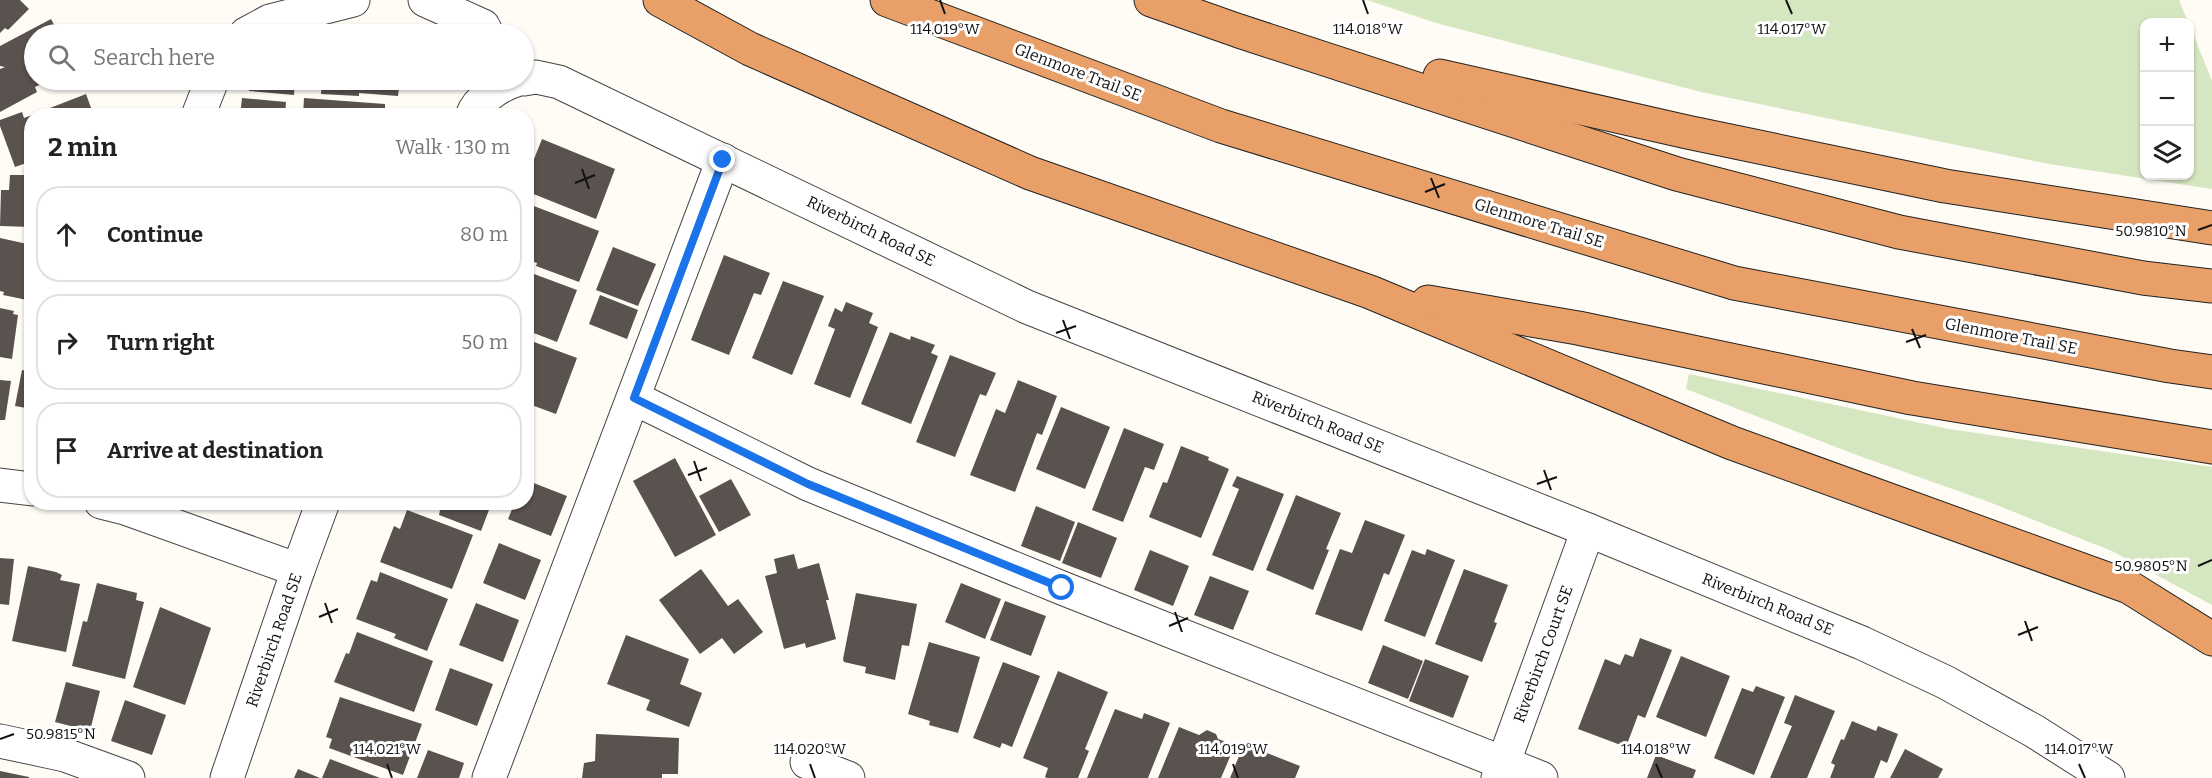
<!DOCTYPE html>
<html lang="en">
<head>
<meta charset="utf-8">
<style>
  body { margin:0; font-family:Bitter,serif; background:#f2f2f2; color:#222 }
  .controls { position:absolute; right:18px; top:18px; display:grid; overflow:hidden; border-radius:12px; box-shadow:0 2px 4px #0004 }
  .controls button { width:54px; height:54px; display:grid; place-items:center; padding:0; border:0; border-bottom:2px solid #e0e0e0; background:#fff; color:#222; font:30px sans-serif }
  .stop { position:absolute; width:18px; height:18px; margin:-14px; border:4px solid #1a73e8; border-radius:50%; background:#fff }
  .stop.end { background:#1a73e8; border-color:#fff; box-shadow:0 2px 6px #0008 }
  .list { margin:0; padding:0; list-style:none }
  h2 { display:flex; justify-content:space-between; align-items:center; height:78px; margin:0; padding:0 24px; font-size:26px }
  h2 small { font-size:20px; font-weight:400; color:#767676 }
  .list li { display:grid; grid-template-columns:39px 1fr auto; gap:18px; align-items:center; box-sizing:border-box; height:96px; margin:0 12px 12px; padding:0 12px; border:2px solid #e0e0e0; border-radius:24px }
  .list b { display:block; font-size:22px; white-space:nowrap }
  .list em { font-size:20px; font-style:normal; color:#767676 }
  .icon { flex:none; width:33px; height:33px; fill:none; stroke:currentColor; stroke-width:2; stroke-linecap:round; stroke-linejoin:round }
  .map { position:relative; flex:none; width:2212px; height:778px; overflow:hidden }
  .search { position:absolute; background:#fff; box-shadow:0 2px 4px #0004; left:24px; top:24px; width:510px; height:66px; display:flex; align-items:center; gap:15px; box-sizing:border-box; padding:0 21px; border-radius:33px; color:#767676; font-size:22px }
  .panel { position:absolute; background:#fff; box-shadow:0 2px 4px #0004; left:24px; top:108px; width:510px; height:402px; border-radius:24px }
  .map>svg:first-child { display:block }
  .green { fill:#d5e7c0 }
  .building { fill:#59524e }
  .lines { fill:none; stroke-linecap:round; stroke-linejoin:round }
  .minor-casing { stroke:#444; stroke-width:35 }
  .highway-casing { stroke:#222; stroke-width:35 }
  .minor { stroke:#fff; stroke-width:33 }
  .highway { stroke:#e9a068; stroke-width:33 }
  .route { stroke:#1a73e8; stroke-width:8 }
  .ticks { fill:none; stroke:#111; stroke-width:2 }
  .labels { text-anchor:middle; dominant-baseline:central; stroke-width:6; stroke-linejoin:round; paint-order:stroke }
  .street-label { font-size:16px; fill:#111; stroke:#fff }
  .ticks-label { font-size:15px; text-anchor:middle; fill:#111; stroke:#fff; stroke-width:6; stroke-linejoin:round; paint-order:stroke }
</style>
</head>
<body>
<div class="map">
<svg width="2212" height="778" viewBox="0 0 2212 778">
  <rect width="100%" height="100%" fill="#fefcf5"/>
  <!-- green -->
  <g class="green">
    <polygon points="1367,0 2179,0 2188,22 2144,22 2144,176 2190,176 2190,26 2212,81 2212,189 2049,164 1701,92 1436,23"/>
    <polygon points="1689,374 1949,429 2212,467 2212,605 2112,551 1989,502 1854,454 1686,389"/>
  </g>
  <!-- building -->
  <g class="building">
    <polygon points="0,0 20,0 29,9 8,30 5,28 0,33"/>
    <polygon points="51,19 59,34 34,34 34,80 49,80 35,87 37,92 0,112 0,69 5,67 0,66 0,46"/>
    <polygon points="250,80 295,80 294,95 249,91"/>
    <polygon points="322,80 400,80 398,96 359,93 359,96 321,94"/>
    <polygon points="86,94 94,116 32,116 32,115"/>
    <polygon points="242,98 286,102 285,116 240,116"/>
    <polygon points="304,98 385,104 385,116 303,116"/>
    <polygon points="22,112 24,118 32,115 32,161 15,167 0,126 0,120"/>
    <polygon points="542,139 615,169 596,219 526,191 526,179"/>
    <polygon points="10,175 32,175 32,227 0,226 1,190 9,190"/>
    <polygon points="526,203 599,231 579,282 536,266 537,263 526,259"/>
    <polygon points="0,238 32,245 32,301 3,295 4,292 0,291"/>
    <polygon points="613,247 656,264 638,306 596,290"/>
    <polygon points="724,255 770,273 761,295 754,293 729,355 691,340"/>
    <polygon points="526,271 577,290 557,342 526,330"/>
    <polygon points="783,281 824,296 792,375 752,358"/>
    <polygon points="600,295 638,310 627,339 589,324"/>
    <polygon points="846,302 873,313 869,323 878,327 850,398 814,384 835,329 828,326 835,308 842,312"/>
    <polygon points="0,308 14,311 13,314 18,315 12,359 0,357"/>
    <polygon points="890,332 910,340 911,336 935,345 931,353 938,356 911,424 861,404"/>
    <polygon points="526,339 577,358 556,414 526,403"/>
    <polygon points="950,355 996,373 986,396 980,394 955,457 916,442"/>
    <polygon points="22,370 32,372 32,409 15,406"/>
    <polygon points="0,380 11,381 5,420 0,420"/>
    <polygon points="1018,380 1057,396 1042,435 1037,433 1015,492 970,475 996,409 1005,413"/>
    <polygon points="1061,407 1110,427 1085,489 1036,469"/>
    <polygon points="1124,428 1164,444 1154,470 1145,467 1123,522 1092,510"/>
    <polygon points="1181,446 1209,457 1208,460 1229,469 1201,538 1149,517 1163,482 1167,483"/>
    <polygon points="675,458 716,535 675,557 633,481"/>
    <polygon points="1237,476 1284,494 1253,571 1212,555 1239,489 1232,486"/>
    <polygon points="731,479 751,515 719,532 699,496"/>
    <polygon points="526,480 567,496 551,536 508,519 515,502 526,502"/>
    <polygon points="1296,495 1341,513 1326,549 1329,550 1313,590 1266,570"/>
    <polygon points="492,502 481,531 439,515 440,510 417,503"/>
    <polygon points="1036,506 1075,522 1060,561 1021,546"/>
    <polygon points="407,510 473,535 452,589 380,562 394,526 400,529"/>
    <polygon points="1365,520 1405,535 1389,575 1384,573 1362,631 1315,614 1340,549 1352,553"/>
    <polygon points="1078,522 1117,538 1101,578 1062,563"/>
    <polygon points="499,543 541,560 525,600 483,583"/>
    <polygon points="1427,549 1455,560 1425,637 1384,621 1412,550 1425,555"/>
    <polygon points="1150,550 1189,566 1173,606 1134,590"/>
    <polygon points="794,554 798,569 819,563 829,600 826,600 836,639 806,648 805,643 784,649 765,576 777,573 774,559"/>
    <polygon points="0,558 14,559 9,605 0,604"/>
    <polygon points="28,566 56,572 62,575 60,580 80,584 66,652 12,641"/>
    <polygon points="701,569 728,606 738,599 763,632 734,654 722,638 700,654 659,600"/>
    <polygon points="1464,569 1508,585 1494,622 1497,623 1482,662 1435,644"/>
    <polygon points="380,572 448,599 427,651 394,638 396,634 356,619 371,580 377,582"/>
    <polygon points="1210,576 1249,591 1233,630 1194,615"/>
    <polygon points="97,583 137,593 136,600 144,602 125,679 72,666 83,621 87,622"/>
    <polygon points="961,583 1001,599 985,639 945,622"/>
    <polygon points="856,593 917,604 909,646 902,645 895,680 865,673 866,667 844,662 843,659"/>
    <polygon points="1005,601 1046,616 1031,656 990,640"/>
    <polygon points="476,603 519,620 503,662 459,645"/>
    <polygon points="160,607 211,628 185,705 133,687"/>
    <polygon points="357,632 433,661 414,712 334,682 346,653 349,654"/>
    <polygon points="626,635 689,659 680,684 702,693 689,727 646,710 650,700 607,684"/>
    <polygon points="1640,638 1672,650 1645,718 1638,715 1626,747 1578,729 1605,659 1620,665 1625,654 1633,657"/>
    <polygon points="929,642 980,657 958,733 929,725 930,721 908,714"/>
    <polygon points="1383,645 1423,661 1408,699 1368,683"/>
    <polygon points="1681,656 1730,676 1706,737 1656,717"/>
    <polygon points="1425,659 1469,676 1453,718 1409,701"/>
    <polygon points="1003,662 1040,676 1012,747 1002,743 1000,748 973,738"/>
    <polygon points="450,668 493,684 477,726 435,710"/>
    <polygon points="1058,671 1108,692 1085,749 1089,751 1078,778 1047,778 1045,777 1048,768 1023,758"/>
    <polygon points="66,682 100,691 90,731 55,722"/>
    <polygon points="1756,686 1785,697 1754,775 1714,758 1742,688 1753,692"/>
    <polygon points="1795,695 1835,711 1807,778 1770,778 1792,726 1784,723"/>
    <polygon points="340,697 422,724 403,775 329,748 332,739 326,737"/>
    <polygon points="125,700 166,715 152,755 111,741"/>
    <polygon points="1115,709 1142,719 1144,713 1170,723 1148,778 1087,778"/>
    <polygon points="1852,721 1876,731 1878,726 1898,734 1887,763 1881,760 1874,778 1830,778 1835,765 1831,763 1841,739 1844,740"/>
    <polygon points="1179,727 1199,735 1207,730 1216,734 1218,739 1235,745 1221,778 1158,778"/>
    <polygon points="596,734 679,738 678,774 662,774 662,778 582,778 584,763 595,761"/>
    <polygon points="1244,744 1300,766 1295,778 1230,778"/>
    <polygon points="1905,749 1943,769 1938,778 1890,778"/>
    <polygon points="428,750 464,763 459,778 417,778"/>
    <polygon points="1656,755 1696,770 1693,778 1647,778"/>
    <polygon points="330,759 380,778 322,778"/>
    <polygon points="298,769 320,778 294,778"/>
    <polygon points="0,771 29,777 29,778 0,778"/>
  </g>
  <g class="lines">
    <!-- minor casing -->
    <g class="minor-casing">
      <g id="minor">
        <polyline points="425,0 483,26 487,34"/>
        <polyline points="246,34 270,21 353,0"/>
        <polyline points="524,79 536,77 559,82 1027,307 1588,530 1862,643 1945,682 2034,731 2108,778"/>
        <polyline points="198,116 212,80"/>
        <path d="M472,116C478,99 500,85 516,80"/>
        <polyline points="634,398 808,484 1062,588 1541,778"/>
        <polyline points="0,485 32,489"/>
        <polyline points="101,502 125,508 298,570"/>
        <polyline points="0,741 65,755 128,778"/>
        <polyline points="807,762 848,778"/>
        <polyline points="227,778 298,570 323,502"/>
        <polyline points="489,778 723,160"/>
        <polyline points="1498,778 1588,530"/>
      </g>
    </g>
    <!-- highway casing -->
    <g class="highway-casing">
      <g id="highway">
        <polyline points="660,0 750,49 1030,173 1370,292 1732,443 2129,587 2212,639"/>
        <polyline points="887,0 1221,126 1734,283 2170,366 2212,372"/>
        <polyline points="1151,0 1239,31 1677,174 1899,232 2143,278 2212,286"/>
        <polyline points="1440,76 1687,132 1945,186 2212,228"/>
        <polyline points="1428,302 1578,328 1912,398 2212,447"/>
      </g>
    </g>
    <!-- minor -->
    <use href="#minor" class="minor"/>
    <!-- highway -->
    <use href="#highway" class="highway"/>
  </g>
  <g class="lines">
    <!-- route -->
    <polyline class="route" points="723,160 634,398 808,484 1062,588"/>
  </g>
  <!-- ticks -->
  <path class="ticks" d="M940,0L945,14M1363,0L1368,14M1786,0L1792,14M582,169L589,189M1431,178L1439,198M575,183L595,175M1425,192L1445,184M2198,230L2212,225M1063,320L1070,339M1912,329L1920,348M1056,333L1076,326M1906,342L1926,335M694,461L701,481M1544,470L1551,490M688,475L707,468M1537,484L1557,477M2198,566L2212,560M325,603L332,623M1175,612L1182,632M319,617L338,609M2025,621L2032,641M1169,626L1188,618M2018,635L2038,627M0,739L14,734M387,764L392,778M810,764L815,778M1233,764L1238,778M1656,764L1662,778M2079,764L2085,778"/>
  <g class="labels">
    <!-- street labels -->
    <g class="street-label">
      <text transform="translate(1078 72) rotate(21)">Glenmore Trail SE</text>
      <text transform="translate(1539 223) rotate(17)">Glenmore Trail SE</text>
      <text transform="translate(871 231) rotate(26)">Riverbirch Road SE</text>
      <text transform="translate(2011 336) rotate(11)">Glenmore Trail SE</text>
      <text transform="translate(1318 422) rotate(22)">Riverbirch Road SE</text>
      <text transform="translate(1768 604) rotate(22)">Riverbirch Road SE</text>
      <text transform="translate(274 640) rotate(-71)">Riverbirch Road SE</text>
      <text transform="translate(1543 654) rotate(-70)">Riverbirch Court SE</text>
    </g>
  </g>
  <g class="ticks-label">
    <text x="945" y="34">114.019°W</text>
    <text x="1368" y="34">114.018°W</text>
    <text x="1792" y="34">114.017°W</text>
    <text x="2151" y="236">50.9810°N</text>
    <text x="2151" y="571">50.9805°N</text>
    <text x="61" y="739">50.9815°N</text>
    <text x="387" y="754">114.021°W</text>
    <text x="810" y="754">114.020°W</text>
    <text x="1233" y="754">114.019°W</text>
    <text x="1656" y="754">114.018°W</text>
    <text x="2079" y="754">114.017°W</text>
  </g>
</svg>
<div class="controls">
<button>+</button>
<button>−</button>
<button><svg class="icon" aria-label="layers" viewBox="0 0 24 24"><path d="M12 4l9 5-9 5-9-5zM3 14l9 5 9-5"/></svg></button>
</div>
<div class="stop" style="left:1062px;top:588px"></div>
<div class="stop end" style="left:723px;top:160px"></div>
<div class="search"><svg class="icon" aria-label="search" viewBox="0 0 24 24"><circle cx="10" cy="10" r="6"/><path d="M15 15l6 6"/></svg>Search here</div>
<section class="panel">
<h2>2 min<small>Walk · 130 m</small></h2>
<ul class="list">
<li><svg class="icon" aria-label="ahead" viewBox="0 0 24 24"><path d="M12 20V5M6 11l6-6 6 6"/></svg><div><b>Continue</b></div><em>80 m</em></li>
<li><svg class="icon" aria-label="right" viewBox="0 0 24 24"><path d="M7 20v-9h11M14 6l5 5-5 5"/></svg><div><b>Turn right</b></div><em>50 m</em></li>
<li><svg class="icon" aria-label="arrive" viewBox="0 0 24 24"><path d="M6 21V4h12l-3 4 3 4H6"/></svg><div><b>Arrive at destination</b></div></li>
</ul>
</section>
</div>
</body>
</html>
